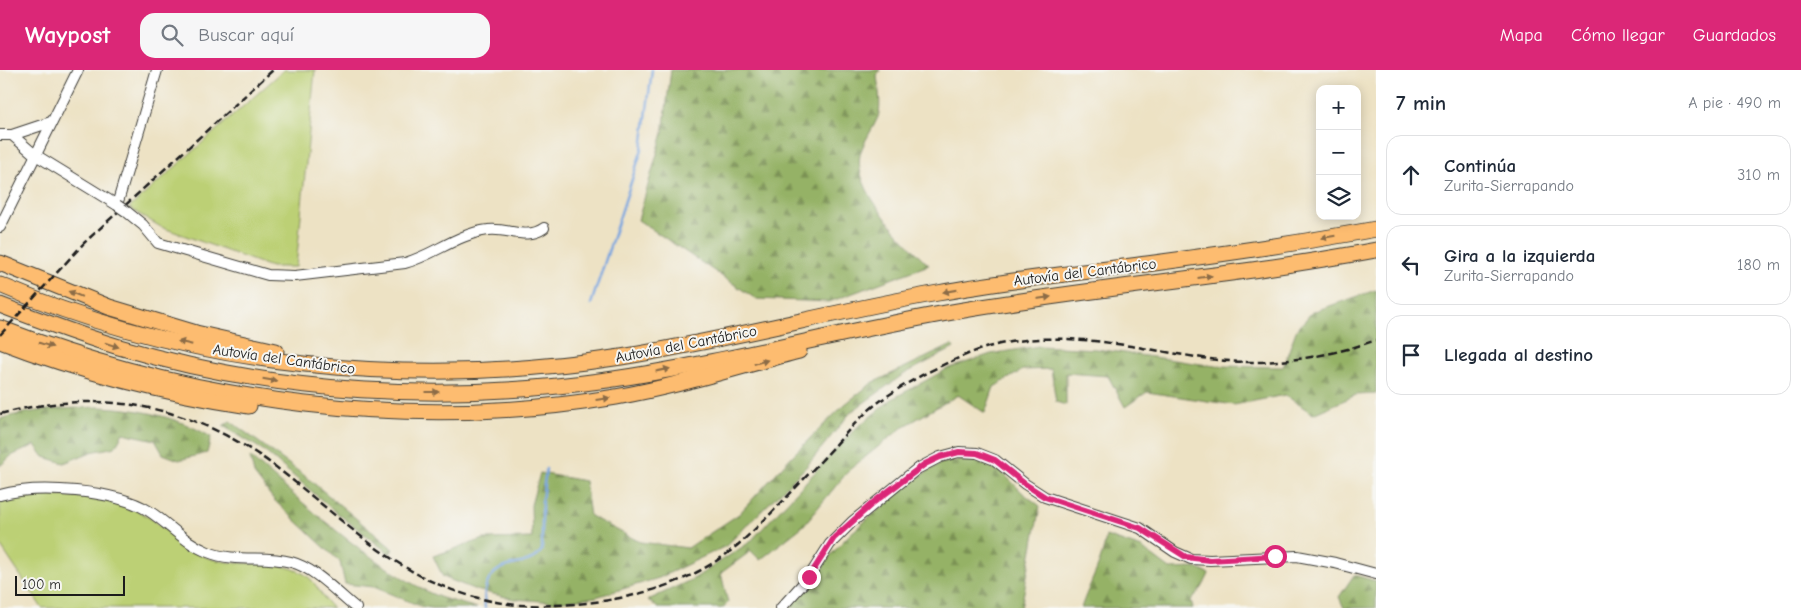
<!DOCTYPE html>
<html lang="es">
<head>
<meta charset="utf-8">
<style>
  body { margin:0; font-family:"Comic Neue",sans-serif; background:#f6f6f7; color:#1f2937 }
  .controls { position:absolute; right:15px; top:15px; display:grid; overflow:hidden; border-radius:10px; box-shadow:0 2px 12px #0003 }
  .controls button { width:45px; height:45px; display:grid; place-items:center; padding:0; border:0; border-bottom:1px solid #e0e1e3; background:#fff; color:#1f2937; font:25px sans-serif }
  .scale { position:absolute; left:15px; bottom:12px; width:110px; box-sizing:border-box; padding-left:5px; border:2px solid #1c1c1c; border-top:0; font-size:14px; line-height:18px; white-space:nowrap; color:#1c1c1c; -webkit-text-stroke:4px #f6f6f2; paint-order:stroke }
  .stop { position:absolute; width:15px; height:15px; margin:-11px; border:4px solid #db2777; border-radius:50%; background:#fff }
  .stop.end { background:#db2777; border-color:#fff; box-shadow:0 1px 5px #0008 }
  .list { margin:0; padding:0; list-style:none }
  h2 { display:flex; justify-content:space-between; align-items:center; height:65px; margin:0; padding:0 20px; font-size:21px }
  h2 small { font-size:16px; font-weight:400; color:#747a83 }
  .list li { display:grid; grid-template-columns:32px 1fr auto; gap:15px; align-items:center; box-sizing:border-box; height:80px; margin:0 10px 10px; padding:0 10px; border:1px solid #e0e1e3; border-radius:15px }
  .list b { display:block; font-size:19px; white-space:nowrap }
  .list p { margin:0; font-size:16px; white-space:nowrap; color:#747a83 }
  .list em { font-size:16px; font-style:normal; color:#747a83 }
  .icon { flex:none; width:28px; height:28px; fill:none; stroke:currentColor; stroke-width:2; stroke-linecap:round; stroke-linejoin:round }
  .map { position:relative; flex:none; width:1376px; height:538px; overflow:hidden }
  header { display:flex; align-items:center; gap:30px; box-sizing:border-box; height:70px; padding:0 25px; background:#db2777; color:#fff }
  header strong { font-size:24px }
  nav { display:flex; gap:28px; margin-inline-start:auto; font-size:18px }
  .search { width:350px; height:45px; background:#f6f6f7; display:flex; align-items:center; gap:12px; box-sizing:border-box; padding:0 18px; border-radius:15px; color:#747a83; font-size:19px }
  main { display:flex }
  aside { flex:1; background:#fff }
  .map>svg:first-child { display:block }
  .green { fill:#bcd074; stroke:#6c7648 }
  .forest { fill:url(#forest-firs); stroke:#586741 }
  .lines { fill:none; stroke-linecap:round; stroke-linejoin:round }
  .stream { stroke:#76a4df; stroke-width:2.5 }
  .minor-casing { stroke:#3b3a35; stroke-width:12 }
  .highway-casing { stroke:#3b3a35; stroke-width:17 }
  .minor { stroke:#fff; stroke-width:10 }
  .highway { stroke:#fdbc6f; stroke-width:15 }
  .rail { stroke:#1c1c1c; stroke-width:2.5; stroke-dasharray:8 4; stroke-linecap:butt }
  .minor-bridge-casing { stroke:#3b3a35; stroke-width:12; stroke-linecap:butt }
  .minor-bridge { stroke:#fff; stroke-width:10 }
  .oneway { fill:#8c6c46 }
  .route { stroke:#db2777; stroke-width:6 }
  .labels { text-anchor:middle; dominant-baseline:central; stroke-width:4; stroke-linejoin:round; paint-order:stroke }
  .street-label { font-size:15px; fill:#1c1c1c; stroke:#f6f6f2 }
</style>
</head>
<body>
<header>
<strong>Waypost</strong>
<div class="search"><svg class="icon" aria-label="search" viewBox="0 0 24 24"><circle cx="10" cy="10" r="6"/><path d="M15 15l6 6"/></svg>Buscar aquí</div>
<nav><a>Mapa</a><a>Cómo llegar</a><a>Guardados</a></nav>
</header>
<main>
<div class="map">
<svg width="1376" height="538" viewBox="0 0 1376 538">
  <defs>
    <pattern id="forest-firs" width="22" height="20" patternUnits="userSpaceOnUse" patternTransform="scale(1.25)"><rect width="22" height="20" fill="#95b266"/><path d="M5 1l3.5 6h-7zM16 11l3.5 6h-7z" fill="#799053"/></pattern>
  </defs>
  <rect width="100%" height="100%" fill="#f6f6f2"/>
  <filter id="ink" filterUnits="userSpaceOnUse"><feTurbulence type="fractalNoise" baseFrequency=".02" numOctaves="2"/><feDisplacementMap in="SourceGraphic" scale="10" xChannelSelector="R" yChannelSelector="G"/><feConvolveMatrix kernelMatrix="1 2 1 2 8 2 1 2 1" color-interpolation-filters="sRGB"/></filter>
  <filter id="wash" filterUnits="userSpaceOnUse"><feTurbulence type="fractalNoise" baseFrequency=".0096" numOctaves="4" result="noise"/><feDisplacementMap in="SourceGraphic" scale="20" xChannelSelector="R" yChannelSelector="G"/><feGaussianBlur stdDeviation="1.12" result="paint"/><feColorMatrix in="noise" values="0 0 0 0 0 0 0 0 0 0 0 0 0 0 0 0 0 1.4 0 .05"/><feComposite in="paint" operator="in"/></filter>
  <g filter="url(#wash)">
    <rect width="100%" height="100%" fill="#ede2c4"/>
    <!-- green -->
    <g class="green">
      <polygon points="284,0 315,0 296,197 271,197 161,157 129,138"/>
      <path d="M29,426C71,426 114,424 150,448C168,460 183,478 203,486C234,499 276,487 304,504C318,512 321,529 333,538H42L0,475V431Z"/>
    </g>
    <!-- forest -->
    <g class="forest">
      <path d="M671,0H880L877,5C878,17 882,35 878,47C873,59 865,69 861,81C849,118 906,172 929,195L829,232L756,229L638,150L663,63Z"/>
      <polygon points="1376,220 1376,324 1356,325 1313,344 1285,325 1234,335 1147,322 1125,337 1108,306 1066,303 1066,335 1056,332 1051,299 1023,300 994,317 985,343 958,325 903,357 849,400 803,456 760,490 751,481 721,503 728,533 722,538 658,538 648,530 695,508 750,472 855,359 892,329 947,299 991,284 1039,276 1097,279 1215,296 1283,297 1296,261 1312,242"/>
      <polygon points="952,275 954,278 904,304 851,342 806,397 726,476 659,508 596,527 555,532 514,529 476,520 443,507 433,486 484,469 532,468 531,435 540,403 585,411 590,446 640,472 688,478 739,444 792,386 844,335 872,313"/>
      <path d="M97,337C137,338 176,346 211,367L207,383L179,390L163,384L155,370L123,363L115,377L91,382L64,393L44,387L35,375L11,386L0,396V349C31,339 64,339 97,337Z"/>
      <polygon points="230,351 305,406 393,479 390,484 337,443 263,380 223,356"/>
      <path d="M250,387C306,435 363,489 430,523C444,530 462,533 477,538H432L420,536L374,517L345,514L340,492L274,430L254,404Z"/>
      <polygon points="972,389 1002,402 1023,423 1040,436 1021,538 789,538 816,510 828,488 849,465 913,410 941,393"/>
      <path d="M1106,466L1142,478L1170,499L1196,498L1209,504L1202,518L1191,530L1193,538H1081C1089,514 1103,491 1106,466Z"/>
      <polygon points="1354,505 1376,511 1376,538 1344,538 1339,527"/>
    </g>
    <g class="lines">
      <!-- stream -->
      <g class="stream">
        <polyline points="591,234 642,79 652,0"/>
        <path d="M485,538C484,531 484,521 487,514C499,486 526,502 542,480V430L546,399"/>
      </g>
    </g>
  </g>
  <g filter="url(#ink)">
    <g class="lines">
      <!-- minor casing -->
      <g class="minor-casing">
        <g id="minor">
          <polyline points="0,65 12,65 51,52"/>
          <polyline points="12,65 34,84 117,135 157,0"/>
          <path d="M127,142L143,155L158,173L268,205L295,206L405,193C434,185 457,164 488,160C507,157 526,171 544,158"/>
          <polyline points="0,157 78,0"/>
          <path d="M0,425C38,414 115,420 149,441C169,454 185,473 208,482C235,493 264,485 291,492C315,498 337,523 356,538"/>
          <polyline points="781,538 809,507 830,474 852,452 917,399 940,387 959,382 977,383 995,390 1025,414 1045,427 1140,458 1175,482 1191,489 1210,490 1297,486 1335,493 1376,504"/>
        </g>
      </g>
      <!-- highway casing -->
      <g class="highway-casing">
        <g id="highway">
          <polyline points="0,193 109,237 196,263 276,281"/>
          <path d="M0,215C195,298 412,319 621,287C727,270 831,242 938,223C1007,210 1077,203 1147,194C1223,184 1300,173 1376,159"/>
          <path d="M0,235C39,250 79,265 119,277C277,324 444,333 607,310C725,293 841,261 958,241C1097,217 1238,206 1376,180"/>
          <path d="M0,258C194,333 410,362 616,327C678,316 738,297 799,281"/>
          <path d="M0,271C81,302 163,323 249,336"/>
        </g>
      </g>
      <!-- minor -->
      <use href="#minor" class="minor"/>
      <!-- highway -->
      <use href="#highway" class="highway"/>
      <!-- rail -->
      <g class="rail">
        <polyline points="0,265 84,173 273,0"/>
        <path d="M0,344C102,317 197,335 281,401C360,463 411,523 517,535C594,538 681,525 740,473C768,448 795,418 821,391C842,369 860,344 886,327C910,310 941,295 968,284C1049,251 1136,280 1218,290C1270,296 1326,288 1376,270"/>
      </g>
      <!-- minor-bridge casing -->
      <g class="minor-bridge-casing">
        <polyline id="minor-bridge" points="117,135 127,142"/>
      </g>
      <!-- minor-bridge -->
      <use href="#minor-bridge" class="minor-bridge"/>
    </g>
    <!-- one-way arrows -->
    <defs><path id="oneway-solid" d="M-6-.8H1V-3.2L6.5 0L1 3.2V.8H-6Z" transform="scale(1.25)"/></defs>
    <g class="oneway">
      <use href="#oneway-solid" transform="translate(1328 167) rotate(171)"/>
      <use href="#oneway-solid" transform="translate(1205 207) rotate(-8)"/>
      <use href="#oneway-solid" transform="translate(950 221) rotate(171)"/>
      <use href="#oneway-solid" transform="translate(75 224) rotate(-158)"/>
      <use href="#oneway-solid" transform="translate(1044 228) rotate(-8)"/>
      <use href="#oneway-solid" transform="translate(185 273) rotate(-167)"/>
      <use href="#oneway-solid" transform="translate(46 275) rotate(18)"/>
      <use href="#oneway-solid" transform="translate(112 275) rotate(17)"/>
      <use href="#oneway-solid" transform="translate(761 292) rotate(-16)"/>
      <use href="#oneway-solid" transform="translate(663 300) rotate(-11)"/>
      <use href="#oneway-solid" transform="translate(270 310) rotate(9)"/>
      <use href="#oneway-solid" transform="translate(432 322)"/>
      <use href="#oneway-solid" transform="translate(603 329) rotate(-8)"/>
    </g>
  </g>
  <g class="lines" filter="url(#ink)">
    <!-- route -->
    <polyline class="route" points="809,507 834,468 874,432 925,394 940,387 959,382 977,383 995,390 1025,414 1045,427 1140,458 1186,487 1210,490 1275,486"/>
  </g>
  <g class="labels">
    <!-- street labels -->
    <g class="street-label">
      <text transform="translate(1085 202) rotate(-7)">Autovía del Cantábrico</text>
      <text transform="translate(686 274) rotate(-11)">Autovía del Cantábrico</text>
      <text transform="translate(284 289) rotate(8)">Autovía del Cantábrico</text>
    </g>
  </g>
</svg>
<div class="controls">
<button>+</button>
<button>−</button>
<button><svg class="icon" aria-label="layers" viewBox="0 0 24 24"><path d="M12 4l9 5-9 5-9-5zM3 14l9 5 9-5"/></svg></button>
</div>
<div class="scale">100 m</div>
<div class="stop" style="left:1275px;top:486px"></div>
<div class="stop end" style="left:809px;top:507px"></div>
</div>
<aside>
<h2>7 min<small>A pie · 490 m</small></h2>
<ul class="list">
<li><svg class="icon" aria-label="ahead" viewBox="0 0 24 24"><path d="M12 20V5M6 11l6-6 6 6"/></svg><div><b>Continúa</b><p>Zurita-Sierrapando</p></div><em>310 m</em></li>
<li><svg class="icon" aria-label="left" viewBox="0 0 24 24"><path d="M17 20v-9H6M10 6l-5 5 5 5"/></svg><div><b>Gira a la izquierda</b><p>Zurita-Sierrapando</p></div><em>180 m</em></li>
<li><svg class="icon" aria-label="arrive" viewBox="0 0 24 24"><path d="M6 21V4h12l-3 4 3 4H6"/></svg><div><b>Llegada al destino</b></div></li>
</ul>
</aside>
</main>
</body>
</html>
